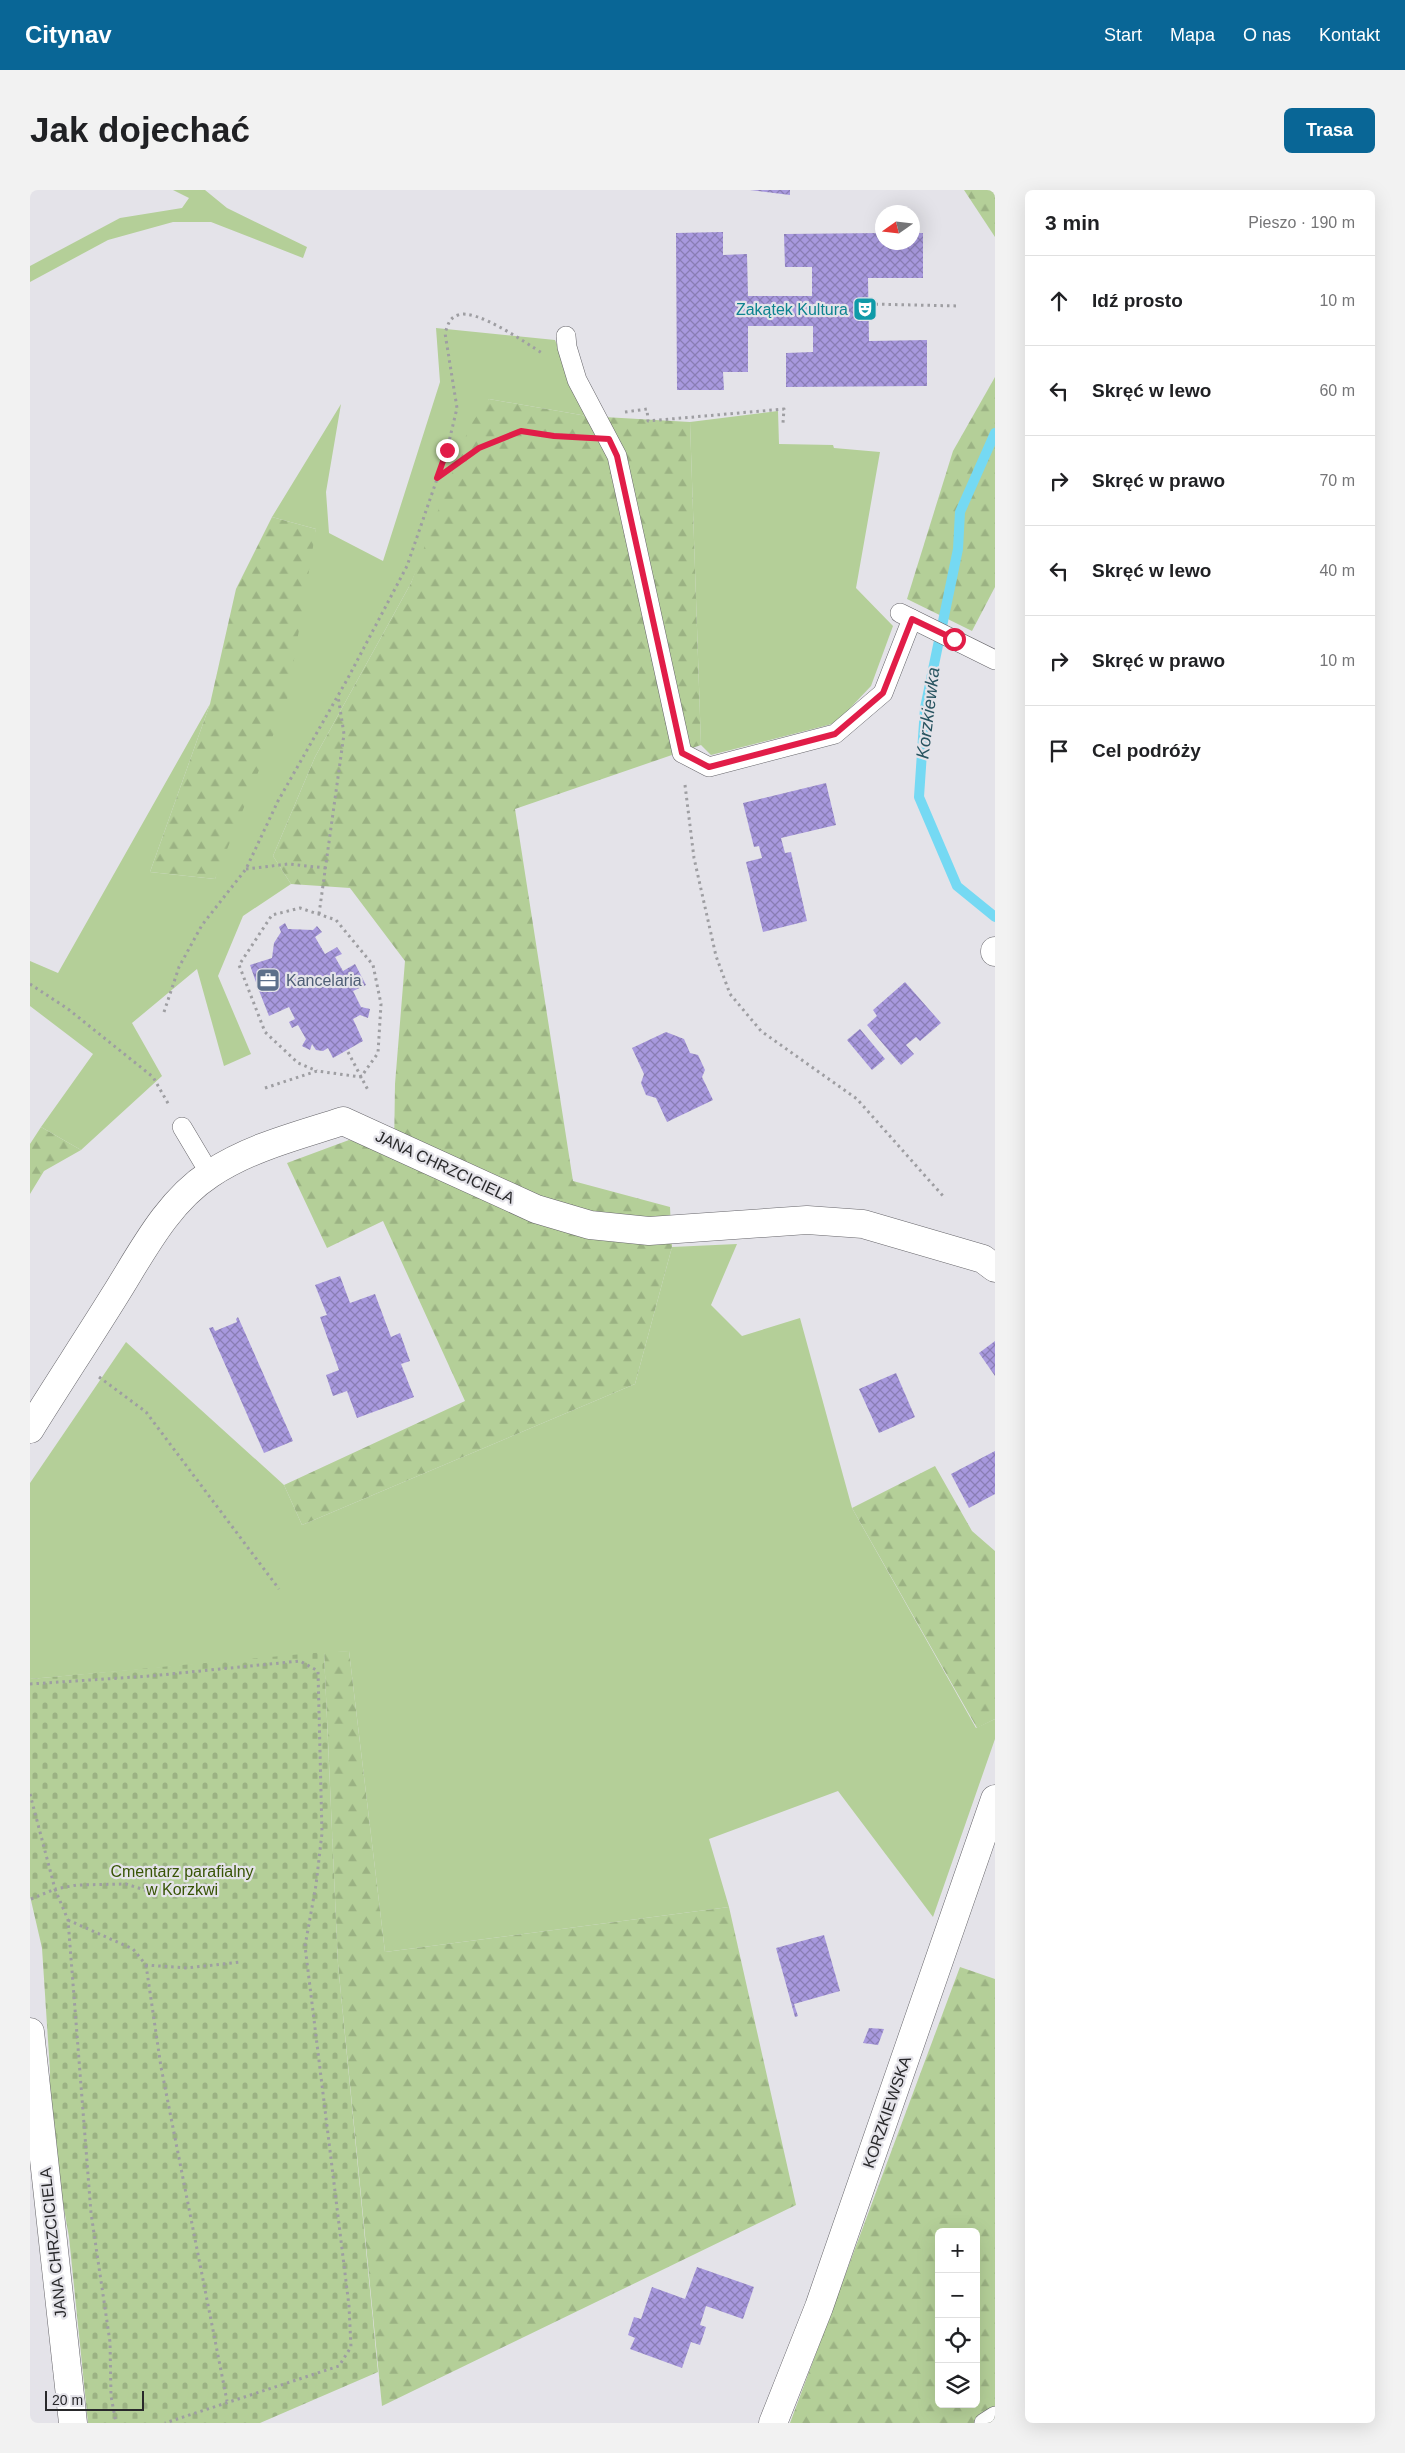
<!DOCTYPE html>
<html lang="pl">
<head>
<meta charset="utf-8">
<style>
  body { margin:0; font-family:Helvetica,sans-serif; background:#f2f2f2; color:#202124 }
  .controls { position:absolute; right:15px; bottom:15px; display:grid; overflow:hidden; border-radius:8px; box-shadow:0 5px 20px #0002 }
  .controls button { width:45px; height:45px; display:grid; place-items:center; padding:0; border:0; border-bottom:1px solid #e0e0e0; background:#fff; color:#202124; font:25px sans-serif }
  .compass { position:absolute; left:845px; top:15px; width:45px; height:45px; border-radius:50%; background:#fff; box-shadow:0 5px 20px #0002; rotate:256deg }
  .scale { position:absolute; left:15px; bottom:12px; width:99px; box-sizing:border-box; padding-left:5px; border:2px solid #29292b; border-top:0; font-size:14px; line-height:18px; white-space:nowrap; color:#29292b; -webkit-text-stroke:4px #e4e3e9; paint-order:stroke }
  .stop { position:absolute; width:15px; height:15px; margin:-11px; border:4px solid #e11d48; border-radius:50%; background:#fff }
  .stop.end { background:#e11d48; border-color:#fff; box-shadow:0 1px 5px #0008 }
  .list { margin:0; padding:0; list-style:none }
  h2 { display:flex; justify-content:space-between; align-items:center; height:65px; margin:0; padding:0 20px; font-size:21px }
  h2 small { font-size:16px; font-weight:400; color:#757577 }
  .list li { display:grid; grid-template-columns:32px 1fr auto; gap:15px; align-items:center; box-sizing:border-box; height:90px; padding:0 20px; border-top:1px solid #e0e0e0 }
  .list b { display:block; font-size:19px; white-space:nowrap }
  .list em { font-size:16px; font-style:normal; color:#757577 }
  .icon { flex:none; width:28px; height:28px; fill:none; stroke:currentColor; stroke-width:2; stroke-linecap:round; stroke-linejoin:round }
  .map { position:relative; flex:none; width:965px; height:2233px; overflow:hidden; border-radius:8px }
  header { display:flex; align-items:center; gap:30px; box-sizing:border-box; height:70px; padding:0 25px; background:#096696; color:#fff }
  header strong { font-size:24px }
  nav { display:flex; gap:28px; margin-inline-start:auto; font-size:18px }
  .intro { display:flex; align-items:center; justify-content:space-between; box-sizing:border-box; height:120px; padding:0 30px }
  h1 { margin:0; font-size:35px }
  .button { padding:12px 22px; border-radius:8px; background:#096696; color:#fff; font-size:18px; font-weight:700 }
  main { display:flex; gap:30px; padding:0 30px }
  aside { flex:1; background:#fff; border-radius:8px; box-shadow:0 5px 20px #0002 }
  .map>svg:first-child { display:block }
  .green { fill:#b4cf98 }
  .forest { fill:url(#forest-firs); fill-rule:evenodd }
  .cemetery { fill:url(#cemetery-stones) }
  .lines { fill:none; stroke-linecap:round; stroke-linejoin:round }
  .stream { stroke:#75d9f3; stroke-width:10 }
  .building { fill:url(#building-cross-hatch) }
  .service-casing { stroke:#66656a; stroke-width:20 }
  .minor-casing { stroke:#66656a; stroke-width:29 }
  .tertiary-casing { stroke:#66656a; stroke-width:29 }
  .path { stroke:#9e9ea2; stroke-width:3; stroke-dasharray:2.5 4; stroke-linecap:butt }
  .service { stroke:#fff; stroke-width:19 }
  .minor { stroke:#fff; stroke-width:28 }
  .tertiary { stroke:#fff; stroke-width:28 }
  .route { stroke:#e11d48; stroke-width:6 }
  .labels { text-anchor:middle; dominant-baseline:central; stroke-width:4.5; stroke-linejoin:round; paint-order:stroke }
  .culture-label { font-size:16px; fill:#0d838f; stroke:#e4e3e9; text-anchor:end }
  .service-label { font-size:16px; fill:#4e5e75; stroke:#e4e3e9; text-anchor:start }
  .street-label { font-size:16px; fill:#29292b; stroke:#e4e3e9 }
  .park-label { font-size:16px; fill:#385406; stroke:#e4e3e9 }
  .water-label { font-size:18px; font-style:italic; fill:#285460; stroke:#e4e3e9 }
</style>
</head>
<body>
<header>
<strong>Citynav</strong>
<nav><a>Start</a><a>Mapa</a><a>O nas</a><a>Kontakt</a></nav>
</header>
<div class="intro"><h1>Jak dojechać</h1><a class="button">Trasa</a></div>
<main>
<div class="map">
<svg width="965" height="2233" viewBox="0 0 965 2233">
  <defs>
    <pattern id="forest-firs" width="22" height="20" patternUnits="userSpaceOnUse" patternTransform="scale(1.25)"><rect width="22" height="20" fill="#b4cf98"/><path d="M5 1l3.5 6h-7zM16 11l3.5 6h-7z" fill="#9bb283"/></pattern>
    <pattern id="cemetery-stones" width="16" height="16" patternUnits="userSpaceOnUse" patternTransform="scale(1.25)"><rect width="16" height="16" fill="#b4cf98"/><path d="M2 7V4a2 2 0 0 1 4 0v3zM10 15v-3a2 2 0 0 1 4 0v3z" fill="#9bb283"/></pattern>
    <pattern id="building-cross-hatch" width="8" height="8" patternUnits="userSpaceOnUse" patternTransform="scale(1.25)"><rect width="8" height="8" fill="#a899de"/><path d="M0 0l8 8M0 8l8-8" fill="none" stroke="#897db4"/></pattern>
  </defs>
  <rect width="100%" height="100%" fill="#e4e3e9"/>
  <!-- green -->
  <g class="green">
    <polygon points="143,0 175,0 197,18 277,57 273,68 181,32 143,32 78,50 0,92 0,76 90,28 152,18 159,8"/>
    <polygon points="406,138 525,150 557,226 459,209 381,393 285,567 243,666 261,694 213,726 188,786 221,864 194,876 167,779 102,833 132,886 51,960 11,937 63,864 0,816 0,771 28,783 180,514 120,682 185,689 286,339 242,327 311,214 296,302 299,343 353,371 410,192"/>
    <polygon points="748,221 749,254 803,255 804,258 850,262 826,398 863,436 841,496 806,533 681,565 671,555 660,232"/>
    <polygon points="707,1054 681,1115 712,1146 770,1128 822,1318 946,1538 965,1529 965,1549 903,1727 808,1601 679,1649 699,1717 355,1762 319,1461 0,1489 0,1293 96,1152 254,1295 272,1335 605,1194 642,1057"/>
  </g>
  <!-- forest -->
  <g class="forest">
    <polygon points="934,0 965,0 965,47"/>
    <polygon points="965,187 965,397 942,441 877,409 923,261"/>
    <polygon points="459,209 557,226 660,232 671,555 485,619 543,991 640,1017 642,1057 605,1194 272,1335 254,1295 435,1211 353,1031 297,1058 257,973 319,950 364,961 365,894 375,771 320,698 261,694 243,666 285,567 381,393 440,235"/>
    <polygon points="242,327 286,339 257,511 185,689 120,682 180,514 206,399"/>
    <polygon points="11,937 51,960 14,981 0,1004 0,954"/>
    <polygon points="905,1276 942,1341 965,1361 965,1529 947,1538 822,1318"/>
    <polygon points="319,1461 355,1762 699,1717 766,2015 352,2216 308,1774 294,1462"/>
    <path d="M930,1777L965,1789V2233H760ZM909,2042H946V2214H909Z"/>
  </g>
  <!-- cemetery -->
  <polygon class="cemetery" points="294,1462 308,1774 348,2182 230,2233 58,2233 39,2047 19,1935 20,1881 12,1758 0,1706 0,1489"/>
  <g class="lines">
    <!-- stream -->
    <polyline class="stream" points="965,243 930,322 928,359 895,518 889,607 927,696 965,727"/>
  </g>
  <!-- building -->
  <g class="building">
    <polygon points="720,0 760,0 760,5"/>
    <polygon points="693,42 693,65 717,64 718,106 782,106 782,77 755,77 754,44 852,43 852,52 882,52 882,43 893,43 893,88 838,88 839,151 897,150 897,196 756,197 756,163 783,162 783,136 718,136 718,182 693,182 694,200 647,200 646,43"/>
    <polygon points="796,593 806,635 751,648 755,663 761,662 777,731 733,742 716,672 732,668 729,656 724,657 713,613"/>
    <polygon points="255,733 258,739 283,740 287,736 292,742 285,747 295,764 307,757 312,764 305,767 313,781 325,774 336,795 323,801 331,817 340,819 338,828 330,825 323,829 333,851 303,868 298,858 293,861 286,860 282,854 280,860 272,856 276,849 268,835 262,838 259,832 265,829 259,817 239,826 228,798 220,775 242,768 244,753 251,742 249,737"/>
    <polygon points="875,792 911,833 890,851 886,847 876,855 884,864 871,875 837,835 847,826 843,820"/>
    <polygon points="830,839 855,869 842,880 817,850"/>
    <polygon points="636,842 654,849 660,863 668,865 675,880 672,887 683,910 637,932 626,908 616,905 611,893 614,884 602,858"/>
    <polygon points="310,1086 320,1113 345,1104 361,1147 370,1143 380,1171 371,1174 384,1207 327,1228 317,1201 303,1206 296,1185 309,1180 290,1127 297,1125 285,1095"/>
    <polygon points="208,1127 263,1251 234,1263 179,1138 183,1137 185,1141 207,1132 206,1129"/>
    <polygon points="965,1151 965,1186 949,1163"/>
    <polygon points="866,1183 885,1227 849,1243 829,1199"/>
    <polygon points="965,1261 965,1304 939,1318 921,1284"/>
    <polygon points="794,1745 810,1801 764,1814 768,1826 765,1827 746,1758"/>
    <polygon points="839,1838 854,1839 848,1855 833,1853"/>
    <polygon points="667,2077 724,2097 713,2129 676,2116 670,2135 676,2137 670,2155 661,2152 652,2178 600,2159 605,2148 598,2145 604,2127 611,2129 622,2097 655,2109"/>
  </g>
  <g class="lines">
    <!-- service casing -->
    <g class="service-casing">
      <g id="service">
        <polyline points="536,146 537,157 547,190 587,266 652,563 679,577 805,544 853,503 882,429"/>
        <polyline points="870,423 965,470"/>
        <polyline points="152,937 180,984"/>
        <polyline points="954,2233 965,2226"/>
      </g>
    </g>
    <!-- minor casing -->
    <g class="minor-casing">
      <g id="minor">
        <polyline points="965,761 965,762"/>
        <path d="M0,1239C28,1194 57,1150 85,1105C112,1062 137,1012 180,984C221,957 267,946 313,931L506,1019L560,1035L619,1041L777,1030L833,1034L953,1069L965,1078"/>
        <polyline points="0,1842 43,2233"/>
      </g>
    </g>
    <!-- tertiary casing -->
    <g class="tertiary-casing">
      <polyline id="tertiary" points="743,2233 789,2117 965,1609"/>
    </g>
    <!-- path -->
    <g class="path">
      <polyline points="839,114 930,116"/>
      <polyline points="595,222 617,219 618,231 754,219 753,233"/>
      <polyline points="408,288 449,258 491,241 548,247"/>
      <polyline points="655,595 664,668 686,766 700,804 731,841 827,909 913,1006"/>
      <polyline points="216,679 258,674 296,678"/>
      <polyline points="289,724 314,544 308,506"/>
      <polyline points="0,794 38,819 123,887 139,915"/>
      <path d="M134,822L149,777L172,735L216,679L248,611L318,488L377,376L417,260L427,218L415,143C418,135 419,128 428,125C446,118 496,153 512,163"/>
      <polyline points="318,862 339,902"/>
      <polyline points="235,898 287,881 331,887 348,863 351,814 343,775 306,730 270,718 242,725 209,775 235,842 268,873 287,881"/>
      <polyline points="69,1187 116,1222 249,1399"/>
      <polyline points="0,1494 120,1486 270,1471 288,1481 292,1643 286,1695 275,1756 319,2116 321,2157 309,2176 135,2233"/>
      <polyline points="0,1604 25,1699 47,1695 96,1694 121,1702"/>
      <polyline points="1,1709 25,1699 38,1730 61,2023 80,2152 81,2206 86,2233"/>
      <polyline points="38,1730 103,1759 116,1775 157,1778 210,1772"/>
      <polyline points="116,1775 131,1877 197,2211"/>
    </g>
    <!-- service -->
    <use href="#service" class="service"/>
    <!-- minor -->
    <use href="#minor" class="minor"/>
    <!-- tertiary -->
    <use href="#tertiary" class="tertiary"/>
  </g>
  <g class="lines">
    <!-- route -->
    <polyline class="route" points="417,260 407,288 449,258 491,241 524,246 579,249 587,266 652,563 679,577 805,544 853,503 882,429 924,449"/>
  </g>
  <!-- icons -->
  <defs>
    <g id="theatre-square" transform="scale(1.25)"><rect x="-9" y="-9" width="18" height="18" rx="4" fill="#0f9aa8" stroke="#e4e3e9"/><path d="M-5-5.5Q0-4 5-5.5V0Q5 5 0 6Q-5 5-5 0ZM-3.3-2.5H-1v1.5H-3.3ZM1-2.5H3.3v1.5H1ZM-2.8 1Q0 5.5 2.8 1Z" fill="#fff"/></g>
    <g id="office-square" transform="scale(1.25)"><rect x="-9" y="-9" width="18" height="18" rx="4" fill="#5c6f8a" stroke="#e4e3e9"/><path d="M-6-3h4V-5.5h4V-3h4V5H-6ZM-1-4.5V-3h2v-1.5ZM-6 0V1H6V0Z" fill="#fff"/></g>
  </defs>
  <g fill-rule="evenodd">
    <use href="#theatre-square" x="835" y="119"/>
    <use href="#office-square" x="238" y="790"/>
  </g>
  <g class="labels">
    <!-- culture labels -->
    <g class="culture-label">
      <text x="818" y="119">Zakątek Kultura</text>
    </g>
    <!-- service labels -->
    <g class="service-label">
      <text x="256" y="790">Kancelaria</text>
    </g>
    <!-- street labels -->
    <g class="street-label">
      <text transform="translate(415 977) rotate(25)">JANA CHRZCICIELA</text>
      <text transform="translate(857 1922) rotate(-71)">KORZKIEWSKA</text>
      <text transform="translate(23 2053) rotate(-96)">JANA CHRZCICIELA</text>
    </g>
    <!-- park labels -->
    <g class="park-label">
      <text x="152" y="1681">Cmentarz parafialny<tspan x="152" dy="18">w Korzkwi</tspan></text>
    </g>
    <!-- water labels -->
    <g class="water-label">
      <text transform="translate(898 523) rotate(-83)">Korzkiewka</text>
    </g>
  </g>
</svg>
<div class="controls">
<button>+</button>
<button>−</button>
<button><svg class="icon" aria-label="locate" viewBox="0 0 24 24"><circle cx="12" cy="12" r="6"/><path d="M12 2v4M12 18v4M2 12h4M18 12h4"/></svg></button>
<button><svg class="icon" aria-label="layers" viewBox="0 0 24 24"><path d="M12 4l9 5-9 5-9-5zM3 14l9 5 9-5"/></svg></button>
</div>
<svg class="compass" viewBox="-18 -18 36 36"><path d="M0-13l5 13h-10z" fill="#e53935"/><path d="M0 13l5-13h-10z" fill="#757577"/></svg>
<div class="scale">20 m</div>
<div class="stop" style="left:924px;top:449px"></div>
<div class="stop end" style="left:417px;top:260px"></div>
</div>
<aside>
<h2>3 min<small>Pieszo · 190 m</small></h2>
<ul class="list">
<li><svg class="icon" aria-label="ahead" viewBox="0 0 24 24"><path d="M12 20V5M6 11l6-6 6 6"/></svg><div><b>Idź prosto</b></div><em>10 m</em></li>
<li><svg class="icon" aria-label="left" viewBox="0 0 24 24"><path d="M17 20v-9H6M10 6l-5 5 5 5"/></svg><div><b>Skręć w lewo</b></div><em>60 m</em></li>
<li><svg class="icon" aria-label="right" viewBox="0 0 24 24"><path d="M7 20v-9h11M14 6l5 5-5 5"/></svg><div><b>Skręć w prawo</b></div><em>70 m</em></li>
<li><svg class="icon" aria-label="left" viewBox="0 0 24 24"><path d="M17 20v-9H6M10 6l-5 5 5 5"/></svg><div><b>Skręć w lewo</b></div><em>40 m</em></li>
<li><svg class="icon" aria-label="right" viewBox="0 0 24 24"><path d="M7 20v-9h11M14 6l5 5-5 5"/></svg><div><b>Skręć w prawo</b></div><em>10 m</em></li>
<li><svg class="icon" aria-label="arrive" viewBox="0 0 24 24"><path d="M6 21V4h12l-3 4 3 4H6"/></svg><div><b>Cel podróży</b></div></li>
</ul>
</aside>
</main>
</body>
</html>
